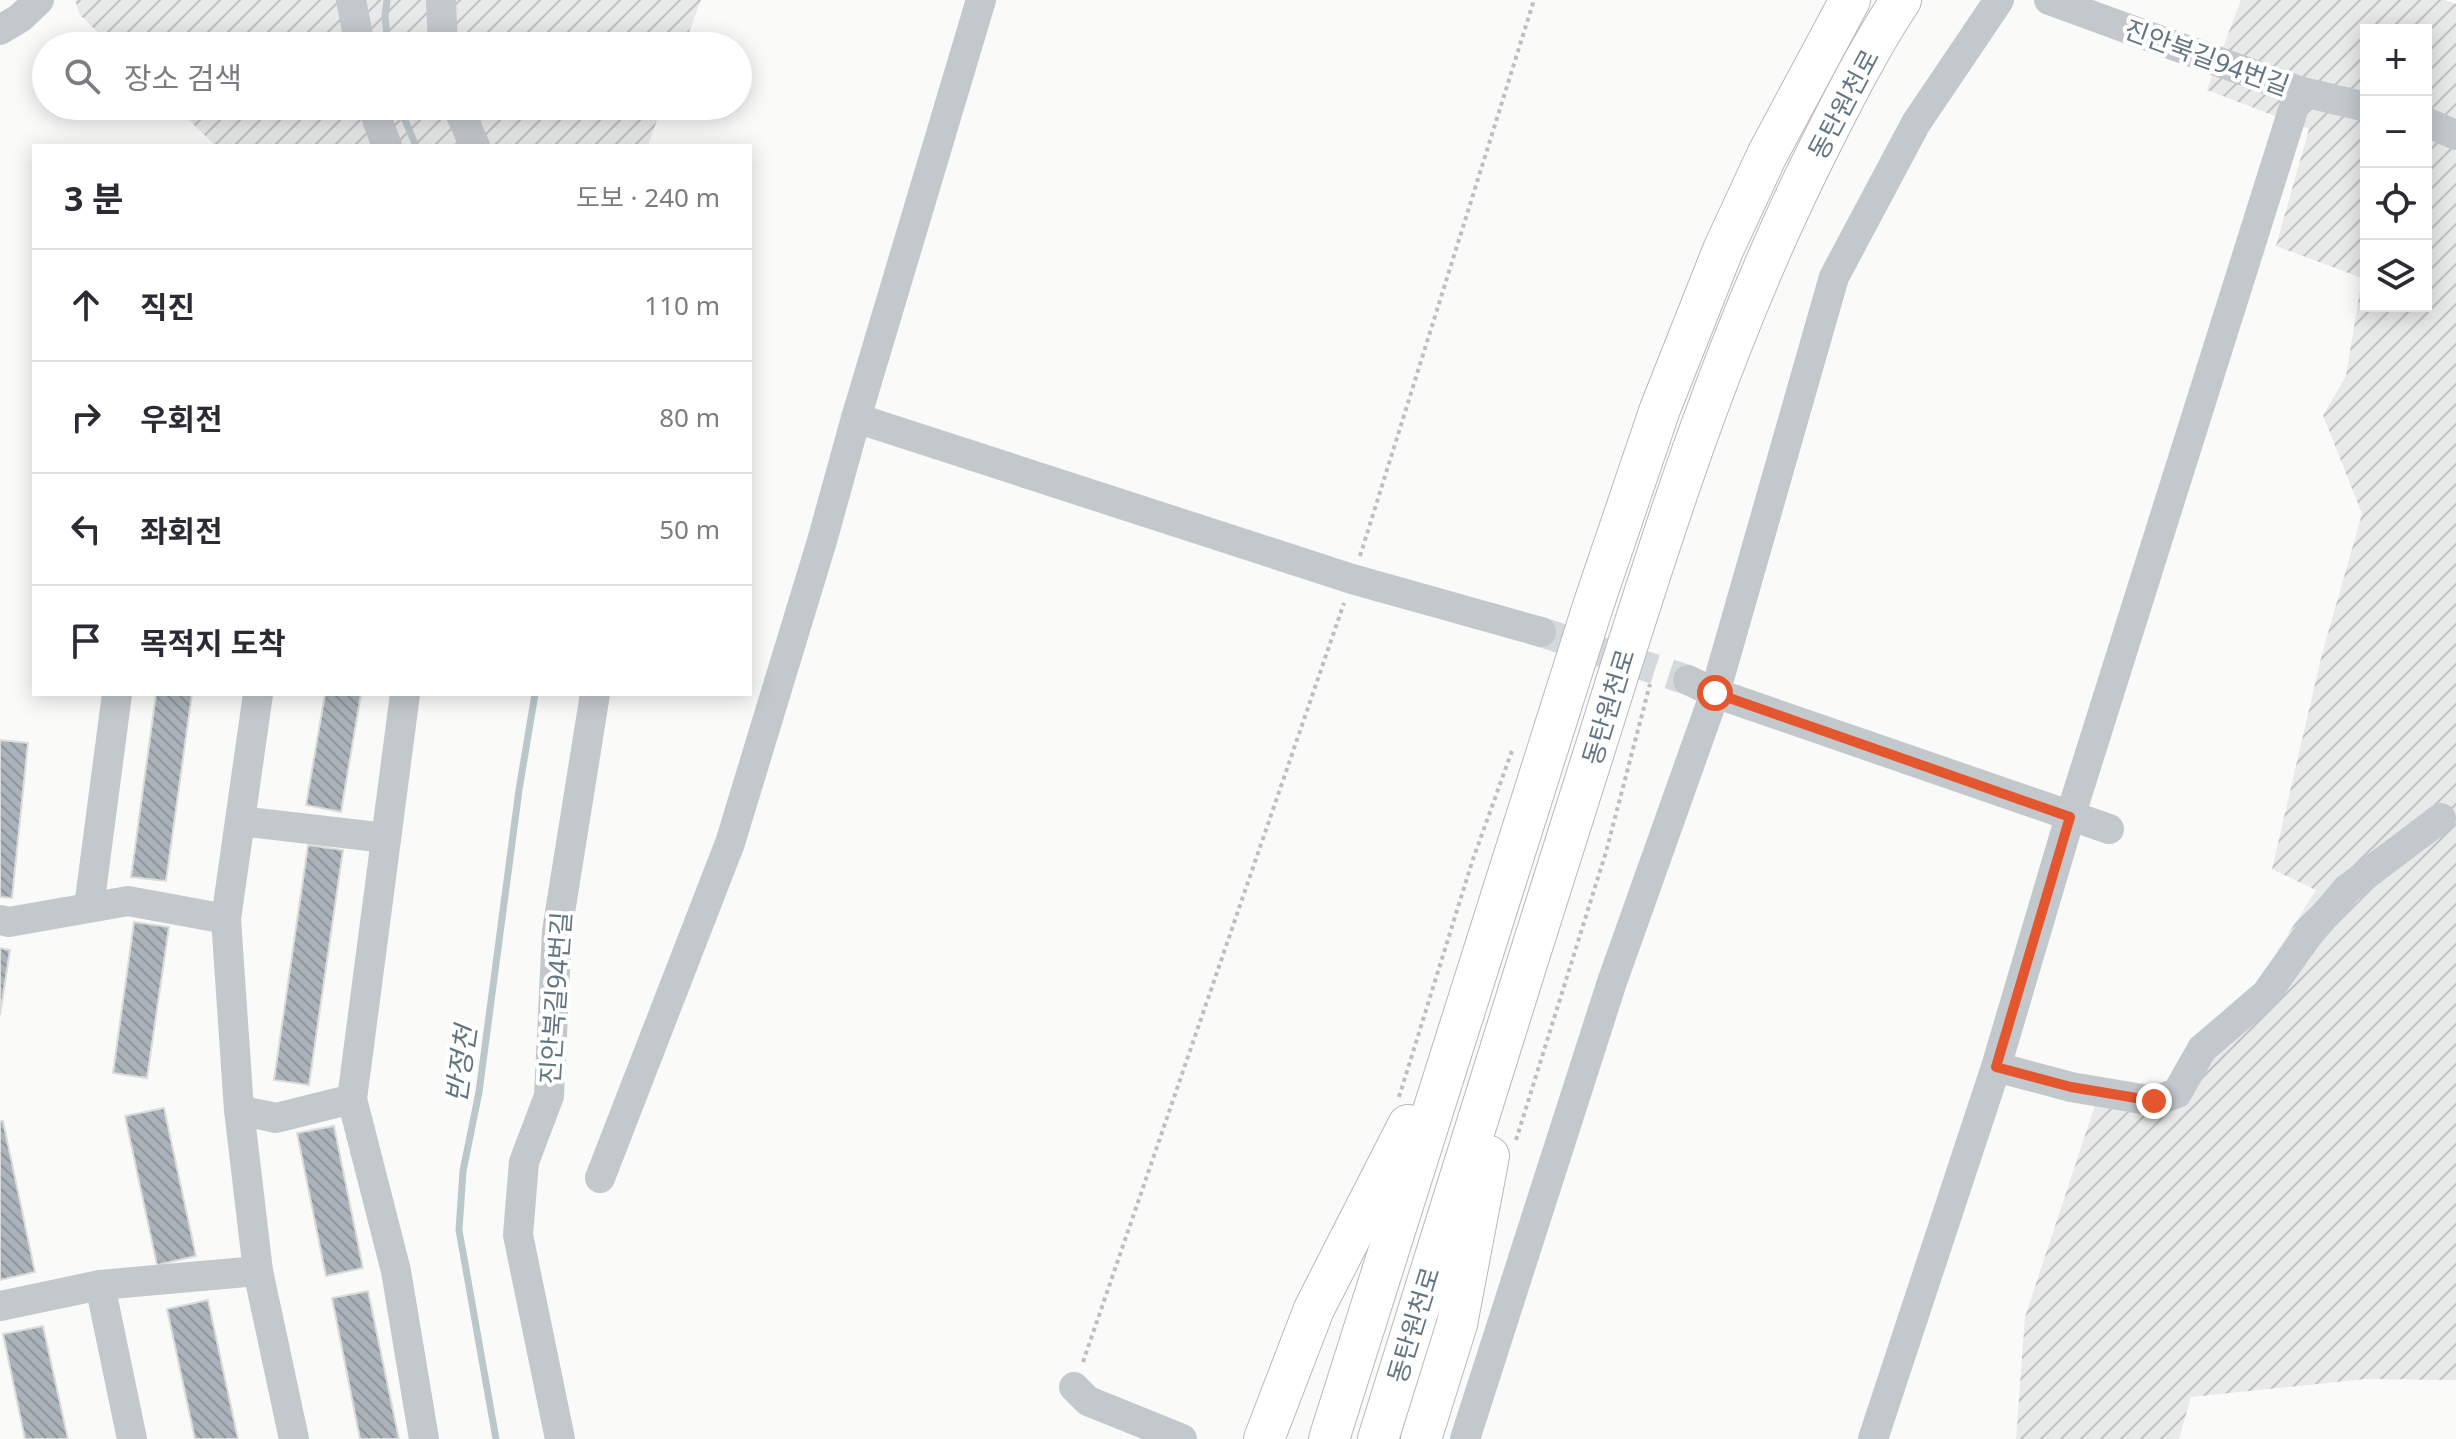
<!DOCTYPE html>
<html lang="ko">
<head>
<meta charset="utf-8">
<style>
  body { margin:0; font-family:"Noto Sans","Noto Sans KR",sans-serif; background:#f2f2f3; color:#2b2b33 }
  .controls { position:absolute; right:24px; top:24px; display:grid; overflow:hidden; border-radius:0px; box-shadow:0 4px 20px #0003 }
  .controls button { width:72px; height:72px; display:grid; place-items:center; padding:0; border:0; border-bottom:2px solid #e1e1e2; background:#fff; color:#2b2b33; font:40px sans-serif }
  .stop { position:absolute; width:24px; height:24px; margin:-18px; border:6px solid #e4572e; border-radius:50%; background:#fff }
  .stop.end { background:#e4572e; border-color:#fff; box-shadow:0 2px 8px #0008 }
  .list { margin:0; padding:0; list-style:none }
  h2 { display:flex; justify-content:space-between; align-items:center; height:104px; margin:0; padding:0 32px; font-size:34px }
  h2 small { font-size:26px; font-weight:400; color:#7c7c81 }
  .list li { display:grid; grid-template-columns:52px 1fr auto; gap:24px; align-items:center; box-sizing:border-box; height:112px; padding:0 32px; border-top:2px solid #e1e1e2 }
  .list b { display:block; font-size:30px; white-space:nowrap }
  .list em { font-size:26px; font-style:normal; color:#7c7c81 }
  .icon { flex:none; width:44px; height:44px; fill:none; stroke:currentColor; stroke-width:2; stroke-linecap:round; stroke-linejoin:round }
  .map { position:relative; flex:none; width:2456px; height:1439px; overflow:hidden }
  .search { position:absolute; background:#fff; box-shadow:0 4px 20px #0003; left:32px; top:32px; width:720px; height:88px; display:flex; align-items:center; gap:20px; box-sizing:border-box; padding:0 28px; border-radius:44px; color:#7c7c81; font-size:30px }
  .panel { position:absolute; background:#fff; box-shadow:0 4px 20px #0003; left:32px; top:144px; width:720px; height:552px; border-radius:0px }
  .map>svg:first-child { display:block }
  .industrial { fill:url(#industrial-furrows); fill-rule:evenodd }
  .lines { fill:none; stroke-linecap:round; stroke-linejoin:round }
  .stream { stroke:#bbc7cb; stroke-width:7 }
  .building { fill:url(#building-back-hatch); stroke:#dcdcda; stroke-width:2 }
  .minor-tunnel { stroke:#d5d9db; stroke-width:30; stroke-dasharray:30 15; stroke-linecap:butt }
  .major-casing { stroke:#b5babe; stroke-width:42 }
  .path { stroke:#bbbfc2; stroke-width:4; stroke-dasharray:4 4; stroke-linecap:butt }
  .minor { stroke:#c3c8cc; stroke-width:30 }
  .major { stroke:#fff; stroke-width:40 }
  .route { stroke:#e4572e; stroke-width:10 }
  .labels { text-anchor:middle; dominant-baseline:central; stroke-width:8; stroke-linejoin:round; paint-order:stroke }
  .street-label { font-size:26px; fill:#657683; stroke:#fff }
  .water-label { font-size:28px; font-style:italic; fill:#60757c; stroke:#fff }
</style>
</head>
<body>
<div class="map">
<svg width="2456" height="1439" viewBox="0 0 2456 1439">
  <defs>
    <pattern id="industrial-furrows" width="10" height="10" patternUnits="userSpaceOnUse" patternTransform="scale(2)"><rect width="10" height="10" fill="#e8e9e9"/><path d="M-1 1l2-2M0 10L10 0M9 11l2-2" fill="none" stroke="#c0c1c2"/></pattern>
    <pattern id="building-back-hatch" width="6" height="6" patternUnits="userSpaceOnUse" patternTransform="scale(2)"><rect width="6" height="6" fill="#aab3b9"/><path d="M-1 5l2 2M0 0l6 6M5-1l2 2" fill="none" stroke="#8e969c"/></pattern>
  </defs>
  <rect width="100%" height="100%" fill="#fafaf8"/>
  <!-- industrial -->
  <g class="industrial">
    <polygon points="75,0 701,0 684,46 112,46 80,15"/>
    <path d="M2241,0H2444L2456,4V1380L2366,1379L2191,1397L2179,1439H2016L2025,1317L2099,1093L2184,1088L2253,990L2316,890L2272,869L2322,654L2362,514L2323,415L2346,376L2362,278L2276,246L2309,129L2207,90ZM2366,30H2426V306H2366Z"/>
    <polygon points="174,106 662,106 648,146 216,146"/>
  </g>
  <g class="lines">
    <!-- stream -->
    <g class="stream">
      <polyline points="387,0 385,16 388,46"/>
      <polyline points="399,106 416,146"/>
      <polyline points="496,1439 459,1230 463,1171 479,1092 519,790 535,694"/>
    </g>
  </g>
  <!-- building -->
  <g class="building">
    <polygon points="156,694 192,694 166,881 131,877"/>
    <polygon points="325,694 361,694 341,812 306,805"/>
    <polygon points="0,740 28,743 12,898 0,897"/>
    <polygon points="308,845 343,850 309,1085 274,1080"/>
    <polygon points="134,922 169,927 147,1078 113,1073"/>
    <polygon points="0,948 10,950 0,1015"/>
    <polygon points="164,1108 196,1256 157,1265 125,1116"/>
    <polygon points="0,1121 3,1121 35,1272 0,1280"/>
    <polygon points="334,1126 363,1268 326,1276 297,1133"/>
    <polygon points="368,1291 399,1439 360,1439 332,1298"/>
    <polygon points="208,1300 238,1439 195,1439 167,1309"/>
    <polygon points="43,1326 68,1439 25,1439 3,1334"/>
  </g>
  <g class="lines">
    <!-- minor-tunnel -->
    <polyline class="minor-tunnel" points="1541,632 1688,680"/>
    <!-- major casing -->
    <g class="major-casing">
      <g id="major">
        <polyline points="1264,1439 1314,1309 1408,1125"/>
        <polyline points="1329,1439 1593,606 1660,409 1723,250 1767,155 1850,0"/>
        <path d="M1378,1439C1452,1203 1525,968 1600,733C1662,534 1725,335 1819,148C1844,98 1870,47 1901,0"/>
        <polyline points="1421,1439 1457,1324 1489,1156"/>
      </g>
    </g>
    <!-- path -->
    <g class="path">
      <polyline points="1360,556 1534,0"/>
      <polyline points="1399,1097 1472,862 1513,748"/>
      <polyline points="1516,1140 1606,852 1650,684"/>
      <polyline points="1083,1362 1344,603"/>
    </g>
    <!-- minor -->
    <g class="minor">
      <polyline points="351,0 360,46"/>
      <polyline points="441,0 443,46"/>
      <polyline points="2049,0 2299,91 2366,107"/>
      <polyline points="0,30 20,18 39,0"/>
      <polyline points="372,106 387,146"/>
      <polyline points="457,106 475,146"/>
      <polyline points="2426,122 2456,135"/>
      <polyline points="856,418 1352,579 1541,632"/>
      <polyline points="1688,680 1715,693 2109,829"/>
      <polyline points="258,694 226,919 239,1110 258,1271 294,1439"/>
      <polyline points="405,694 352,1099 396,1271 424,1439"/>
      <polyline points="240,821 386,838"/>
      <polyline points="89,907 117,694"/>
      <polyline points="0,920 9,922 128,901 226,919"/>
      <polyline points="1996,1067 2071,1087 2154,1101 2177,1093 2202,1049 2266,994 2308,935 2347,889 2441,818"/>
      <polyline points="239,1110 276,1118 352,1099"/>
      <polyline points="600,1178 730,843 822,541 856,418 981,0"/>
      <polyline points="100,1285 132,1439"/>
      <polyline points="0,1306 100,1285 258,1271"/>
      <polyline points="1074,1387 1088,1401 1182,1439"/>
      <polyline points="560,1439 518,1235 524,1162 549,1096 557,931 595,694"/>
      <polyline points="1465,1439 1612,982 1715,693 1834,277 1916,123 1999,0"/>
      <polyline points="1873,1439 1996,1067 2070,817 2299,91"/>
    </g>
    <!-- major -->
    <use href="#major" class="major"/>
  </g>
  <g class="lines">
    <!-- route -->
    <polyline class="route" points="1715,693 2070,817 1996,1067 2071,1087 2154,1101"/>
  </g>
  <g class="labels">
    <!-- street labels -->
    <g class="street-label">
      <text transform="translate(2207 57) rotate(20)">진안북길94번길</text>
      <text transform="translate(1843 104) rotate(-62)">동탄원천로</text>
      <text transform="translate(1608 707) rotate(-73)">동탄원천로</text>
      <text transform="translate(555 998) rotate(-86)">진안북길94번길</text>
      <text transform="translate(1413 1325) rotate(-73)">동탄원천로</text>
    </g>
    <!-- water labels -->
    <g class="water-label">
      <text transform="translate(460 1064) rotate(-82)">반정천</text>
    </g>
  </g>
</svg>
<div class="controls">
<button>+</button>
<button>−</button>
<button><svg class="icon" aria-label="locate" viewBox="0 0 24 24"><circle cx="12" cy="12" r="6"/><path d="M12 2v4M12 18v4M2 12h4M18 12h4"/></svg></button>
<button><svg class="icon" aria-label="layers" viewBox="0 0 24 24"><path d="M12 4l9 5-9 5-9-5zM3 14l9 5 9-5"/></svg></button>
</div>
<div class="stop" style="left:1715px;top:693px"></div>
<div class="stop end" style="left:2154px;top:1101px"></div>
<div class="search"><svg class="icon" aria-label="search" viewBox="0 0 24 24"><circle cx="10" cy="10" r="6"/><path d="M15 15l6 6"/></svg>장소 검색</div>
<section class="panel">
<h2>3 분<small>도보 · 240 m</small></h2>
<ul class="list">
<li><svg class="icon" aria-label="ahead" viewBox="0 0 24 24"><path d="M12 20V5M6 11l6-6 6 6"/></svg><div><b>직진</b></div><em>110 m</em></li>
<li><svg class="icon" aria-label="right" viewBox="0 0 24 24"><path d="M7 20v-9h11M14 6l5 5-5 5"/></svg><div><b>우회전</b></div><em>80 m</em></li>
<li><svg class="icon" aria-label="left" viewBox="0 0 24 24"><path d="M17 20v-9H6M10 6l-5 5 5 5"/></svg><div><b>좌회전</b></div><em>50 m</em></li>
<li><svg class="icon" aria-label="arrive" viewBox="0 0 24 24"><path d="M6 21V4h12l-3 4 3 4H6"/></svg><div><b>목적지 도착</b></div></li>
</ul>
</section>
</div>
</body>
</html>
